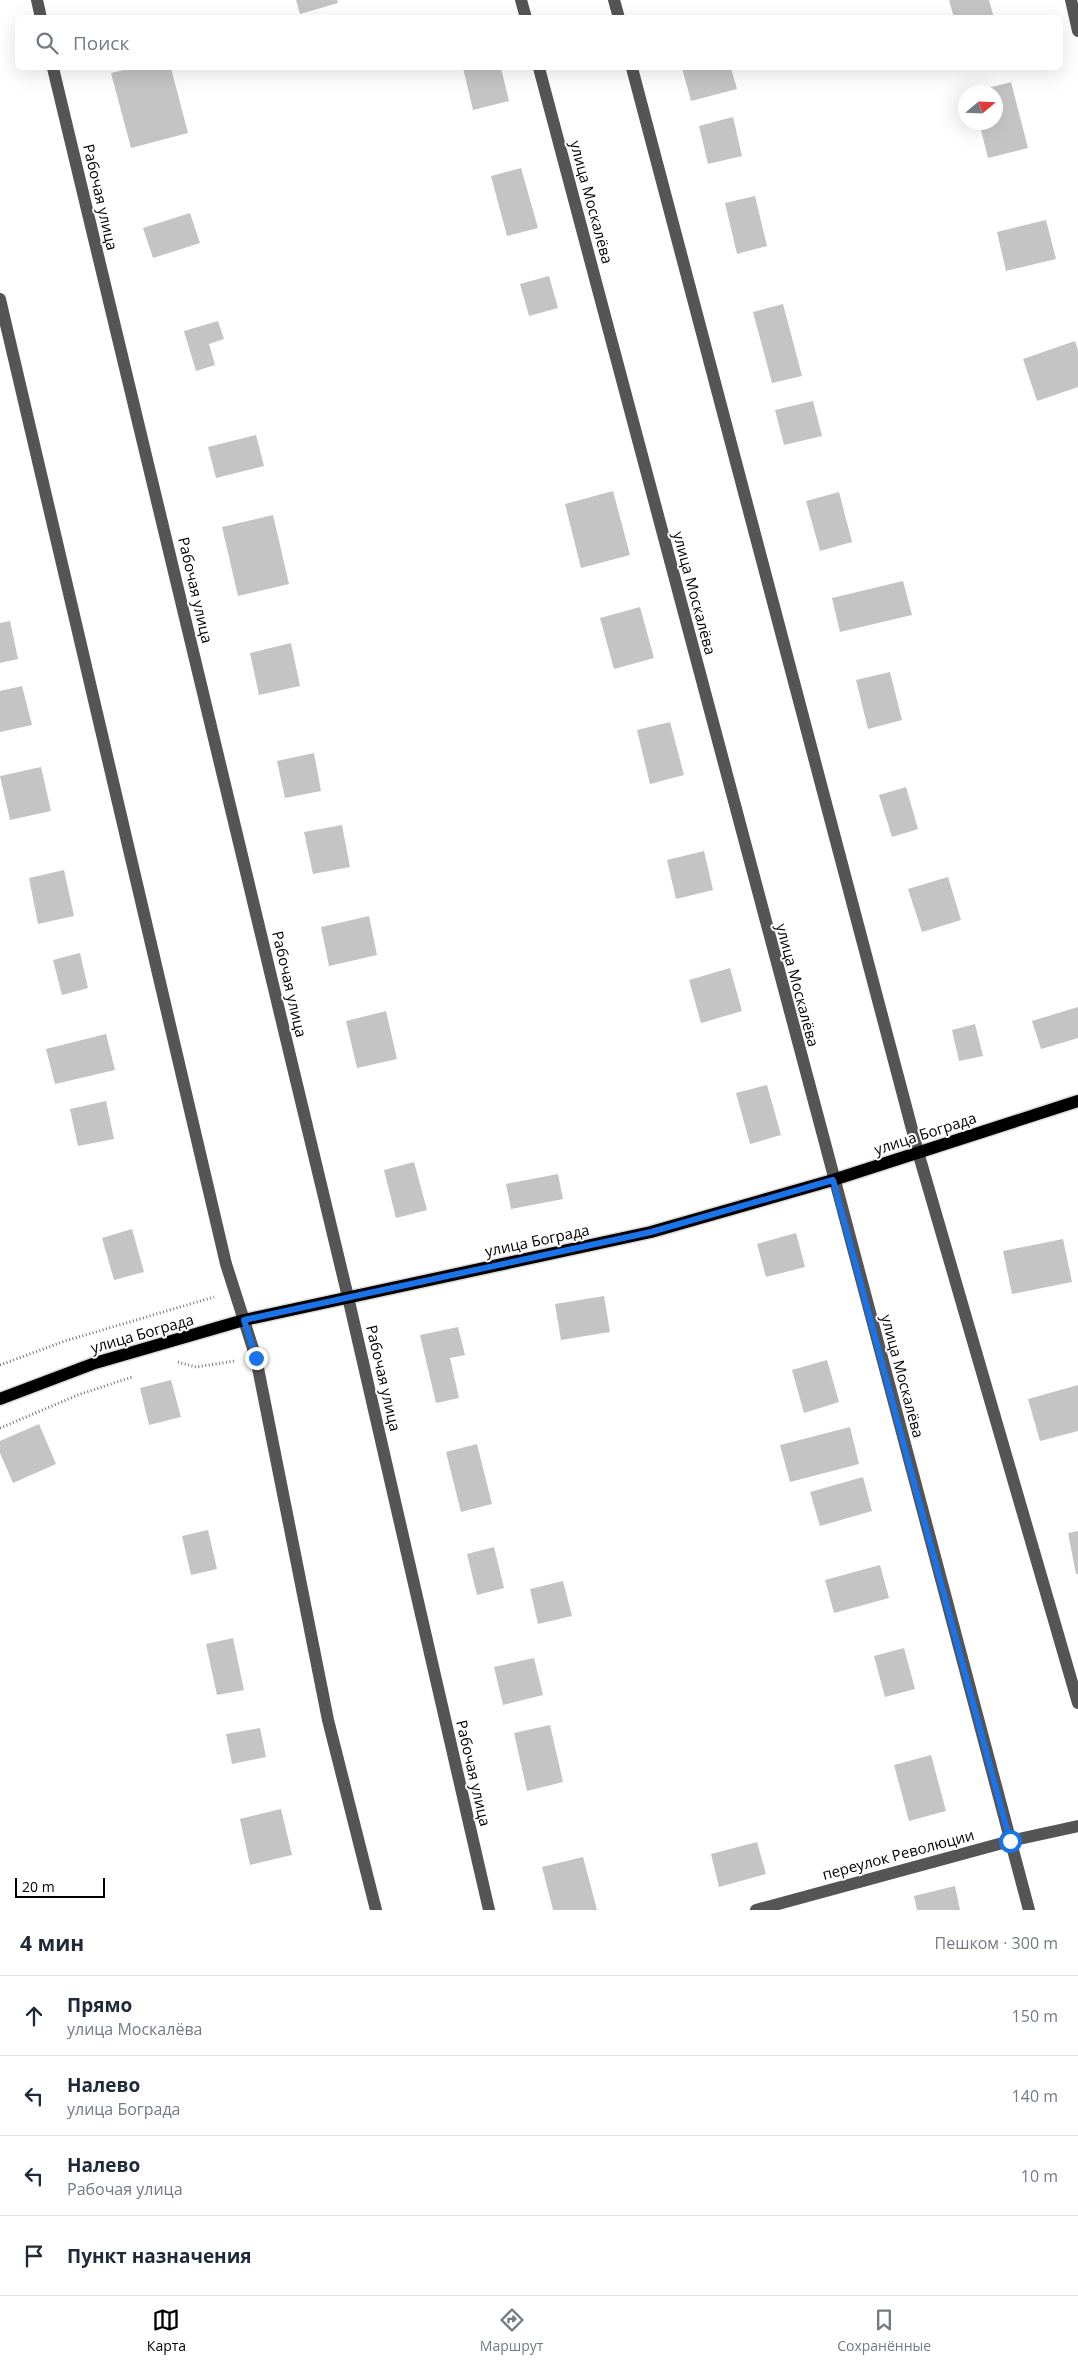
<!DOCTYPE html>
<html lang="ru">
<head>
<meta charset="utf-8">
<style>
  body { margin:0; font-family:"Open Sans",sans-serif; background:#f6f6f7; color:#1f2937 }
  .compass { position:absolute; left:958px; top:85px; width:45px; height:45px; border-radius:50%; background:#fff; box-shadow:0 5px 20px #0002; rotate:71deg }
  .scale { position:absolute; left:15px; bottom:12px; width:90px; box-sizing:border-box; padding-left:5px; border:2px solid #000; border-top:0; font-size:14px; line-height:18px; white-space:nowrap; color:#000; -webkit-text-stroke:4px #fff; paint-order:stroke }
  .stop { position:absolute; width:15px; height:15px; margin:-11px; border:4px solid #1a73e8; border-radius:50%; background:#fff }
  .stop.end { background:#1a73e8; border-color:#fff; box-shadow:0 1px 5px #0008 }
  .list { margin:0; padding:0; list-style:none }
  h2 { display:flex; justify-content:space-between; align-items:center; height:65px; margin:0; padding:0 20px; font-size:21px }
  h2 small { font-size:16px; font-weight:400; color:#747a83 }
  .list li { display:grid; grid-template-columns:32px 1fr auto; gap:15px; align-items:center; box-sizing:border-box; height:80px; padding:0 20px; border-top:1px solid #e0e1e3 }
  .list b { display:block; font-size:19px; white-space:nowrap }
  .list p { margin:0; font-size:16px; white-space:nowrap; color:#747a83 }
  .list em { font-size:16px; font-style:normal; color:#747a83 }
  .icon { flex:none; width:28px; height:28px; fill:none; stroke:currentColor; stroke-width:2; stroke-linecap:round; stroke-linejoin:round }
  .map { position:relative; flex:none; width:1078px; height:1910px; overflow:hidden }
  .search { position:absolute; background:#fff; box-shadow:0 5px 20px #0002; left:15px; right:15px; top:15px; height:55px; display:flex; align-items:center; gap:12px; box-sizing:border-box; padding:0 18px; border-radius:8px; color:#747a83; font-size:19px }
  .sheet { height:385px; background:#fff }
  nav { display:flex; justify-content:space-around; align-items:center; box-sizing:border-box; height:70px; border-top:1px solid #e0e1e3; background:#fff; font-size:14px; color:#747a83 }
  nav a { display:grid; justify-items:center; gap:2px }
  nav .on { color:#000 }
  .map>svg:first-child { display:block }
  .building { fill:#c4c4c4 }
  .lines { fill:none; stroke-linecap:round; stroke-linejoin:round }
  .major-casing { stroke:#dbdbdb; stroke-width:15 }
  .path { stroke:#777; stroke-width:3; stroke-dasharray:1 2.5; stroke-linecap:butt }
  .minor { stroke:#555; stroke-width:12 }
  .major { stroke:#000; stroke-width:12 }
  .route { stroke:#1a73e8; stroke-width:6 }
  .labels { text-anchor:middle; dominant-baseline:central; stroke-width:4; stroke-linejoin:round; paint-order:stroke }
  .street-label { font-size:15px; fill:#000; stroke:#fff }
</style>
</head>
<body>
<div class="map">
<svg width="1078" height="1910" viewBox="0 0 1078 1910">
  <rect width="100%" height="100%" fill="#fff"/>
  <!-- building -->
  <g class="building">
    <polygon points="296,0 337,0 338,3 300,14"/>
    <polygon points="949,0 989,0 994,18 954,18"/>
    <polygon points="132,68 171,68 188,133 131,148 111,73"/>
    <polygon points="463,68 501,68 509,101 473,110"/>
    <polygon points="682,68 731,68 737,89 691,101"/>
    <polygon points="1011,82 1028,148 988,158 979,122 996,122 996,92 973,92"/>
    <polygon points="733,117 742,156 708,164 699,126"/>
    <polygon points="521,168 538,228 507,236 491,176"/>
    <polygon points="755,196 767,246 737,254 725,203"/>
    <polygon points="190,213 200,243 153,258 143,228"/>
    <polygon points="1046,220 1056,259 1006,271 997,232"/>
    <polygon points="549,276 558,308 529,316 520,284"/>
    <polygon points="783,304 802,376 772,383 753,312"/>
    <polygon points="218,321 224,339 209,344 215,365 196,371 184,331"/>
    <polygon points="1075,341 1078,350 1078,387 1037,401 1023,359"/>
    <polygon points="813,401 822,436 784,445 775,410"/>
    <polygon points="256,435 264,466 216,478 208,447"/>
    <polygon points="613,491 630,555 581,568 565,504"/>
    <polygon points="839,492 852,542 820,551 806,501"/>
    <polygon points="273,515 289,584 238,596 222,527"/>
    <polygon points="903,581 912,615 840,632 832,598"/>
    <polygon points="640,607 654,658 614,669 600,618"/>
    <polygon points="10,621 18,659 0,663 0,623"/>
    <polygon points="291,643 300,686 259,695 250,653"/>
    <polygon points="890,672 902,720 868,729 856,680"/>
    <polygon points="22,686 32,725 0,732 0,691"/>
    <polygon points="670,722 684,775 650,784 637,730"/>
    <polygon points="314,753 321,791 285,798 277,761"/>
    <polygon points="41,767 51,811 10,820 0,776"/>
    <polygon points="906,787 918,829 892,837 879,795"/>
    <polygon points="342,825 350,867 313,874 304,832"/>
    <polygon points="704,851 713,890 676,899 667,860"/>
    <polygon points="64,870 74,916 38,924 29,878"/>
    <polygon points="948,877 961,920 922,932 908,889"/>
    <polygon points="369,916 377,955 329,966 321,927"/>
    <polygon points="80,953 88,988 62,995 53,960"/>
    <polygon points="730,968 742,1011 701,1023 689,980"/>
    <polygon points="1078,1007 1078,1038 1041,1049 1032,1021"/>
    <polygon points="386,1011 397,1059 357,1068 346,1021"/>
    <polygon points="975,1024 983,1056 959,1061 952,1030"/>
    <polygon points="106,1034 115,1070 55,1084 46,1049"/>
    <polygon points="767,1085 781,1135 750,1144 736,1093"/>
    <polygon points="106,1101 114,1139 78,1146 70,1109"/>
    <polygon points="414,1162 427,1210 396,1218 384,1170"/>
    <polygon points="558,1174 563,1199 511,1209 506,1184"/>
    <polygon points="132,1229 144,1272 114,1280 102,1238"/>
    <polygon points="796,1233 805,1267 766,1277 757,1244"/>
    <polygon points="1063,1239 1072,1282 1012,1294 1003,1251"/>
    <polygon points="604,1296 610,1332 561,1340 555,1304"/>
    <polygon points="458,1327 465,1355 450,1358 459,1398 436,1403 420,1335"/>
    <polygon points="827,1360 839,1402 804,1413 792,1370"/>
    <polygon points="171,1380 181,1417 149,1425 140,1388"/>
    <polygon points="1078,1385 1078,1431 1040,1441 1028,1399"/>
    <polygon points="39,1424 56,1464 13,1483 0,1453 0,1441"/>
    <polygon points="850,1427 859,1464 790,1482 780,1445"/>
    <polygon points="477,1444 492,1504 461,1512 446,1452"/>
    <polygon points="863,1477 872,1511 820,1526 810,1492"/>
    <polygon points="208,1530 217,1569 191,1575 182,1536"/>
    <polygon points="1078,1531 1078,1574 1076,1574 1068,1533"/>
    <polygon points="494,1547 504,1588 477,1595 467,1554"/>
    <polygon points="880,1565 889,1598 834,1613 825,1580"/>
    <polygon points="563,1581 572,1616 538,1624 530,1589"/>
    <polygon points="233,1638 244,1690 217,1695 206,1644"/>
    <polygon points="904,1648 915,1689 885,1697 874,1656"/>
    <polygon points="534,1658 543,1695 503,1705 494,1667"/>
    <polygon points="550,1725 563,1782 527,1791 514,1733"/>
    <polygon points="260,1728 266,1757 232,1764 226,1734"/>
    <polygon points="931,1755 946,1811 909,1821 894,1765"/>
    <polygon points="281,1809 292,1855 250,1865 240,1819"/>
    <polygon points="757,1842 766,1874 719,1887 711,1854"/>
    <polygon points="583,1857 597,1910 553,1910 542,1867"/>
    <polygon points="955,1886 960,1910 917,1910 914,1896"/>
  </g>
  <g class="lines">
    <!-- major casing -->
    <g class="major-casing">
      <polyline id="major" points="0,1399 95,1363 244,1320 651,1232 833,1180 1078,1101"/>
    </g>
    <!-- path -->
    <g class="path">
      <polyline points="178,1362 196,1367 235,1361"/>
      <polyline points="0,1365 65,1341 214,1297"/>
      <polyline points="0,1428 78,1395 132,1377"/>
    </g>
    <!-- minor -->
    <g class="minor">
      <polyline points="37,0 41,18"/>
      <polyline points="521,0 526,18"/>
      <polyline points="614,0 619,18"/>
      <polyline points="1071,0 1078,31"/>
      <polyline points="53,68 348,1297 489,1910"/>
      <polyline points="539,68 1029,1910"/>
      <polyline points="632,68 918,1152 1078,1703"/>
      <polyline points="0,299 226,1264 256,1358 328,1720 376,1910"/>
      <polyline points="756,1910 1010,1841 1078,1826"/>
    </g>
    <!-- major -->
    <use href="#major" class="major"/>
  </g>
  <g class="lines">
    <!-- route -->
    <polyline class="route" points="256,1358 244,1320 651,1232 833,1180 1010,1841"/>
  </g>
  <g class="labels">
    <!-- street labels -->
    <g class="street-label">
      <text transform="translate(101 197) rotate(77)">Рабочая улица</text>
      <text transform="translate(592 202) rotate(75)">улица Москалёва</text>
      <text transform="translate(196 590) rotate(77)">Рабочая улица</text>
      <text transform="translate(695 593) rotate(75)">улица Москалёва</text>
      <text transform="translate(290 984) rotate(77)">Рабочая улица</text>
      <text transform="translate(798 985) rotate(75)">улица Москалёва</text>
      <text transform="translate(925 1133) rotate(-18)">улица Бограда</text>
      <text transform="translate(537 1240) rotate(-12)">улица Бограда</text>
      <text transform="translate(142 1333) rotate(-16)">улица Бограда</text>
      <text transform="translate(903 1376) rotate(75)">улица Москалёва</text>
      <text transform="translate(384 1378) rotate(77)">Рабочая улица</text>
      <text transform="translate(474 1773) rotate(77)">Рабочая улица</text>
      <text transform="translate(898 1854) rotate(-15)">переулок Революции</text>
    </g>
  </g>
</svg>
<svg class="compass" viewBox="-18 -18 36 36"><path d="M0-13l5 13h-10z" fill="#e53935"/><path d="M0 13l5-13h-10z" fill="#747a83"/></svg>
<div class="scale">20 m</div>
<div class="stop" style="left:1010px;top:1841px"></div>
<div class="stop end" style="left:256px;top:1358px"></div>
<div class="search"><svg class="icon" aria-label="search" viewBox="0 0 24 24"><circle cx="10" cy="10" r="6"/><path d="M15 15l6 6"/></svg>Поиск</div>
</div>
<section class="sheet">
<h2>4 мин<small>Пешком · 300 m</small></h2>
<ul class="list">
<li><svg class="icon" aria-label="ahead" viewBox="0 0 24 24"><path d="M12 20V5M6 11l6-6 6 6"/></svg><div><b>Прямо</b><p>улица Москалёва</p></div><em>150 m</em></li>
<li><svg class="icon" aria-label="left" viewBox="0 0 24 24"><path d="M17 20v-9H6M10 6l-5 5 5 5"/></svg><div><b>Налево</b><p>улица Бограда</p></div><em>140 m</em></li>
<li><svg class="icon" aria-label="left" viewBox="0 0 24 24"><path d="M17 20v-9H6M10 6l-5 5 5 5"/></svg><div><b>Налево</b><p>Рабочая улица</p></div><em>10 m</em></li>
<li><svg class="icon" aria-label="arrive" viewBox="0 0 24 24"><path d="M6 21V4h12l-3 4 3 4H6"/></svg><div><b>Пункт назначения</b></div></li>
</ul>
</section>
<nav>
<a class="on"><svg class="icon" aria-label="map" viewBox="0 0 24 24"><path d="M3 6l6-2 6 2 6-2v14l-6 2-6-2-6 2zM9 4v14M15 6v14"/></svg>Карта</a>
<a><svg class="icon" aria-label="directions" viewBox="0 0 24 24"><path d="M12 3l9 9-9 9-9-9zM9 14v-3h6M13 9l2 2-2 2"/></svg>Маршрут</a>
<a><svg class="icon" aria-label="saved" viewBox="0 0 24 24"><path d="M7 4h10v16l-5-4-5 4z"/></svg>Сохранённые</a>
</nav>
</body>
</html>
